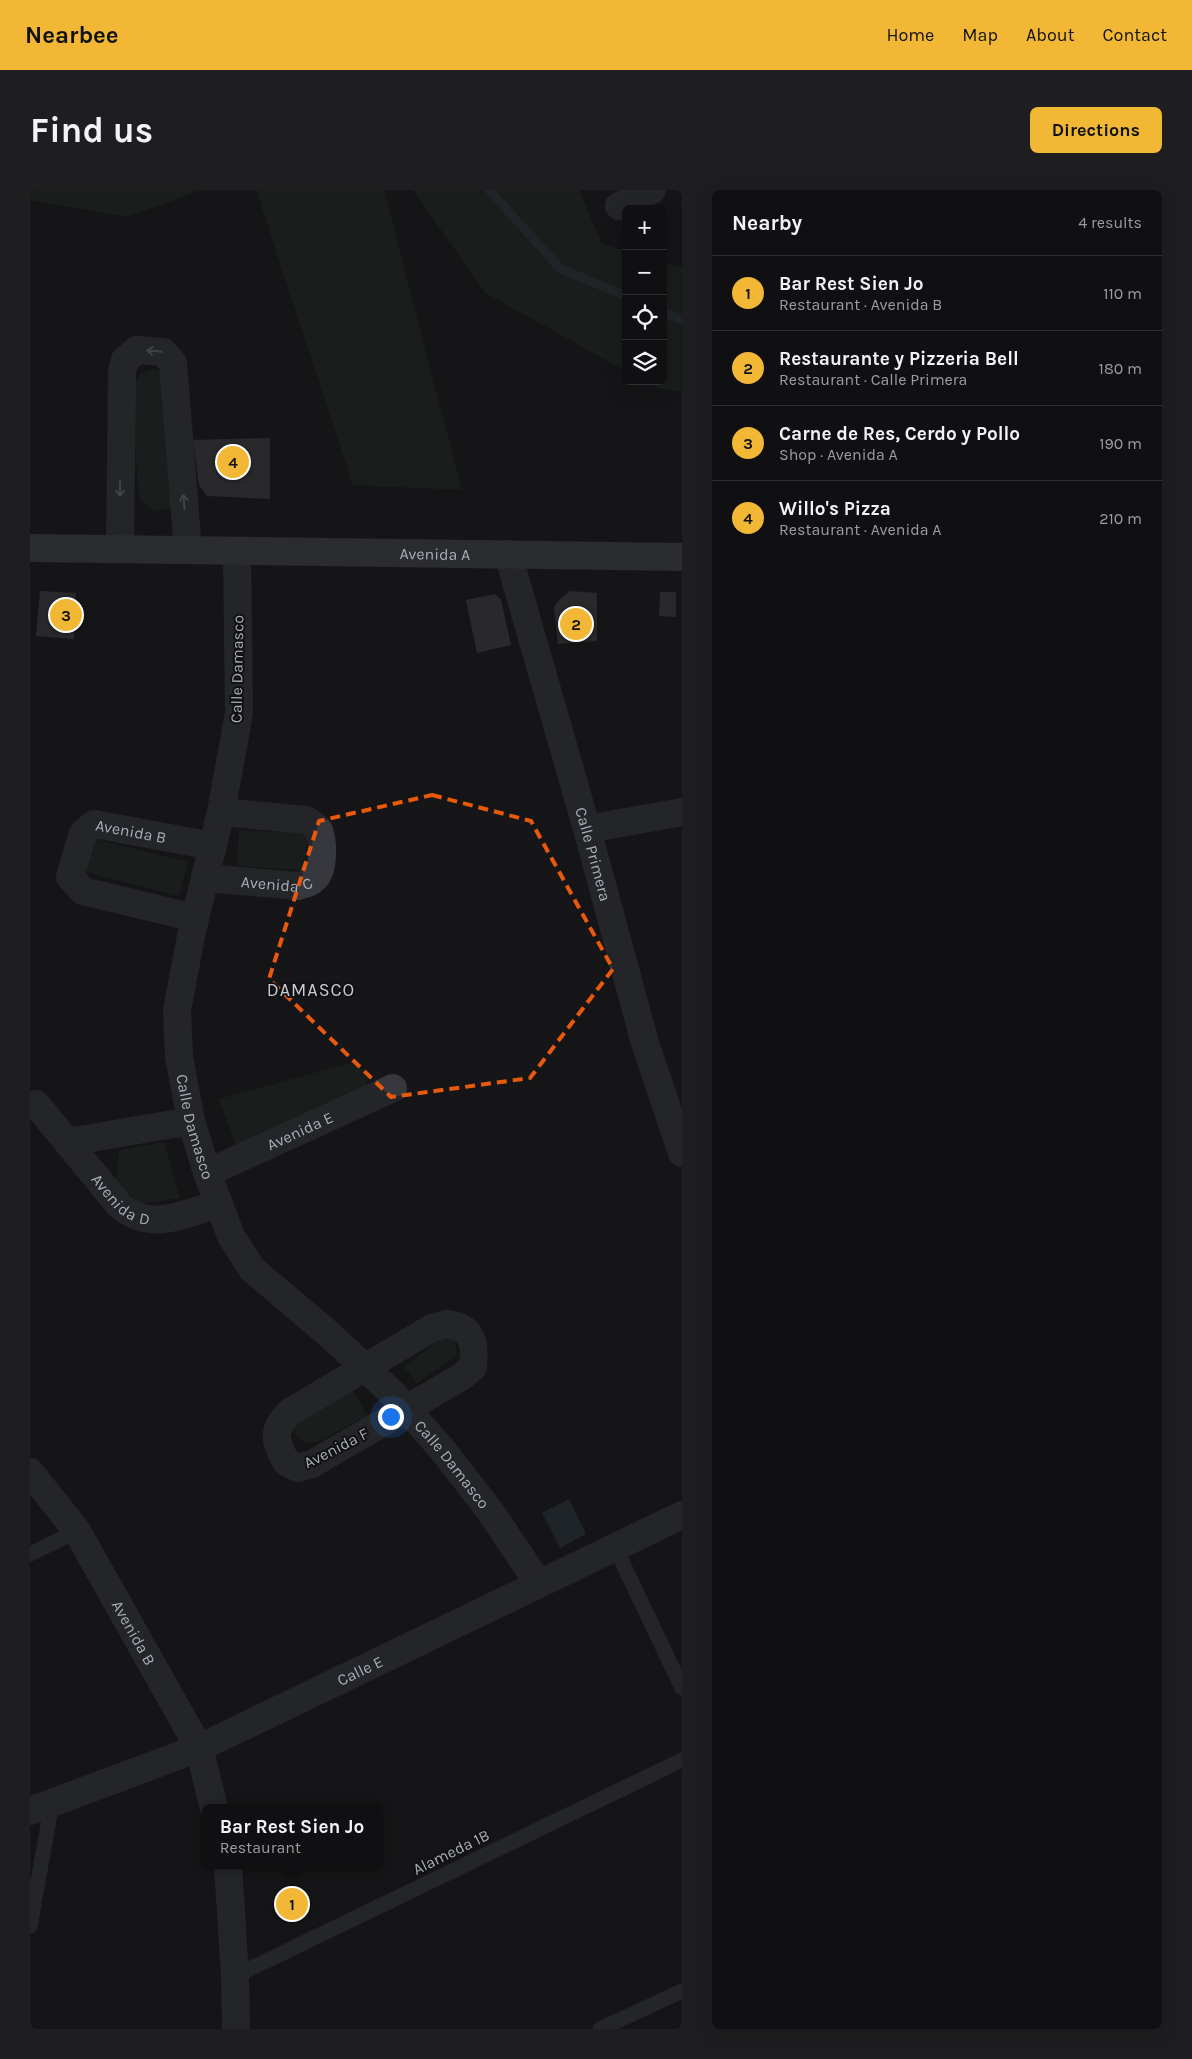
<!DOCTYPE html>
<html lang="en">
<head>
<meta charset="utf-8">
<style>
  body { margin:0; font-family:Karla,sans-serif; background:#1e1e20; color:#f1f3f6 }
  .controls { position:absolute; right:15px; top:15px; display:grid; overflow:hidden; border-radius:8px; box-shadow:0 5px 20px #0002 }
  .controls button { width:45px; height:45px; display:grid; place-items:center; padding:0; border:0; border-bottom:1px solid #303032; background:#101012; color:#f1f3f6; font:25px sans-serif }
  .you { position:absolute; left:360px; top:1226px; width:18px; height:18px; margin:-12px; border:4px solid #fff; border-radius:50%; background:#1a73e8; box-shadow:0 0 0 8px #1a73e833 }
  .badge { display:grid; place-items:center; width:32px; height:32px; border-radius:50%; background:#f2b835; color:#111; font-size:16px; font-weight:700 }
  .pin { position:absolute; translate:-50% -50%; border:2px solid #fff; box-shadow:0 1px 5px #0006 }
  .popup { position:absolute; left:172px; top:1614px; width:180px; height:65px; box-sizing:border-box; display:grid; place-content:center; border-radius:8px; background:#101012; filter:drop-shadow(0 1px 4px #0005); font-size:16px; white-space:nowrap; color:#9c9d9f }
  .popup b { font-size:19px; color:#f1f3f6 }
  .popup::after { content:''; position:absolute; left:50%; top:100%; margin-left:-10px; border:10px solid transparent; border-top-color:#101012 }
  .list { margin:0; padding:0; list-style:none }
  h2 { display:flex; justify-content:space-between; align-items:center; height:65px; margin:0; padding:0 20px; font-size:21px }
  h2 small { font-size:16px; font-weight:400; color:#9c9d9f }
  .list li { display:grid; grid-template-columns:32px 1fr auto; gap:15px; align-items:center; box-sizing:border-box; height:75px; padding:0 20px; border-top:1px solid #303032 }
  .list b { display:block; font-size:19px; white-space:nowrap }
  .list p { margin:0; font-size:16px; white-space:nowrap; color:#9c9d9f }
  .list em { font-size:16px; font-style:normal; color:#9c9d9f }
  .icon { flex:none; width:28px; height:28px; fill:none; stroke:currentColor; stroke-width:2; stroke-linecap:round; stroke-linejoin:round }
  .map { position:relative; flex:none; width:652px; height:1839px; overflow:hidden; border-radius:8px }
  header { display:flex; align-items:center; gap:30px; box-sizing:border-box; height:70px; padding:0 25px; background:#f2b835; color:#111 }
  header strong { font-size:24px }
  nav { display:flex; gap:28px; margin-inline-start:auto; font-size:18px }
  .intro { display:flex; align-items:center; justify-content:space-between; box-sizing:border-box; height:120px; padding:0 30px }
  h1 { margin:0; font-size:35px }
  .button { padding:12px 22px; border-radius:8px; background:#f2b835; color:#111; font-size:18px; font-weight:700 }
  main { display:flex; gap:30px; padding:0 30px }
  aside { flex:1; background:#101012; border-radius:8px; box-shadow:0 5px 20px #0002 }
  .map>svg:first-child { display:block }
  .green { fill:#1e261f }
  .water { fill:#2c353c }
  .lines { fill:none; stroke-linecap:round; stroke-linejoin:round }
  .stream { stroke:#2c353c; stroke-width:9 }
  .building { fill:#404145 }
  .lane { stroke:#37383d; stroke-width:15 }
  .street { stroke:#37383d; stroke-width:28 }
  .secondary { stroke:#45474d; stroke-width:28 }
  .oneway { stroke:#757881 }
  .marked { fill:none; stroke:#e8590c; stroke-width:4; stroke-dasharray:10 6; stroke-linejoin:round }
  .labels { text-anchor:middle; dominant-baseline:central; stroke-width:4; stroke-linejoin:round; paint-order:stroke }
  .street-label { font-size:16px; fill:#a8adb8; stroke:#111113 }
  .neighbourhood-label { font-size:18px; letter-spacing:1px; fill:#c9ccd4; stroke:#111113 }
</style>
</head>
<body>
<header>
<strong>Nearbee</strong>
<nav><a>Home</a><a>Map</a><a>About</a><a>Contact</a></nav>
</header>
<div class="intro"><h1>Find us</h1><a class="button">Directions</a></div>
<main>
<div class="map">
<svg width="652" height="1839" viewBox="0 0 652 1839">
  <rect width="100%" height="100%" fill="#161618"/>
  <!-- green -->
  <g class="green">
    <polygon points="0,0 172,0 97,27 0,10"/>
    <polygon points="226,0 354,0 432,300 323,295"/>
    <polygon points="383,0 549,0 572,54 596,61 596,181 455,103"/>
    <polygon points="633,72 652,77 652,202 627,198 615,191 633,191"/>
    <polygon points="121,179 130,180 148,316 124,322 109,308 101,197 111,184"/>
    <polygon points="209,640 277,644 275,680 207,676"/>
    <polygon points="64,649 158,672 149,706 55,682"/>
    <polygon points="321,873 341,884 331,904 206,957 189,909"/>
    <polygon points="134,952 150,1008 110,1014 86,992 89,960"/>
    <polygon points="416,1145 425,1149 427,1165 387,1193 374,1177"/>
    <polygon points="323,1201 337,1225 290,1251 276,1253 264,1243 266,1233 286,1220"/>
  </g>
  <!-- water -->
  <polygon class="water" points="539,1309 556,1344 530,1358 512,1323"/>
  <g class="lines">
    <!-- stream -->
    <g class="stream">
      <polyline points="459,0 531,79 596,106"/>
      <polyline points="633,122 652,130"/>
    </g>
  </g>
  <!-- building -->
  <g class="building">
    <polygon points="240,248 240,309 177,306 169,295 163,250"/>
    <polygon points="10,401 46,403 44,449 6,446"/>
    <polygon points="540,401 567,403 567,451 528,454 524,417 531,408"/>
    <polygon points="630,402 646,402 646,427 629,426"/>
    <polygon points="465,404 471,410 481,455 447,463 436,410"/>
  </g>
  <g class="lines">
    <!-- lane -->
    <g class="lane">
      <polyline points="585,1357 652,1498"/>
      <polyline points="0,1364 47,1341"/>
      <polyline points="0,1736 22,1613"/>
      <polyline points="205,1786 652,1570"/>
      <polyline points="570,1839 652,1801"/>
    </g>
    <!-- street -->
    <g class="street">
      <polyline points="589,16 622,0"/>
      <polyline points="90,359 92,182 95,170 107,160 133,162 143,173 158,360"/>
      <path id="s1" d="M207,361L209,523L191,622L162,741L147,820L149,867L161,931L177,983L201,1046L222,1079L301,1146L363,1204L411,1258L460,1321L509,1394"/>
      <path id="s2" d="M478,364L557,639L615,853L652,963"/>
      <polyline points="557,639 652,622"/>
      <path id="s3" d="M175,688L268,696C275,694 284,692 288,684C293,676 293,653 290,644C289,637 282,633 276,630L191,622"/>
      <path id="s4" d="M165,728L53,701L40,687L53,643L64,634L183,656"/>
      <path id="s5" d="M6,914L90,1016C122,1042 152,1024 189,1014"/>
      <polyline points="38,952 161,931"/>
      <path id="s6" d="M177,983L363,898"/>
      <path d="M416,1134C442,1136 446,1153 443,1177L431,1187L282,1274L268,1278L256,1272C245,1250 241,1241 260,1222L402,1138Z"/>
      <path id="s7" d="M0,1282L47,1341L169,1558L184,1618"/>
      <path id="s8" d="M0,1621L169,1558L652,1325"/>
      <polyline points="198,1675 205,1786 206,1839"/>
    </g>
    <!-- secondary -->
    <path class="secondary" id="s9" d="M0,358L652,367"/>
  </g>
  <!-- one-way arrows -->
  <defs><path id="oneway-shaft" d="M-6 0H5M1.5-3L5.5 0L1.5 3" fill="none" stroke-width="1.6" stroke-linecap="round" stroke-linejoin="round" transform="scale(1.25)"/></defs>
  <g class="oneway">
    <use href="#oneway-shaft" transform="translate(124 161) rotate(-174)"/>
    <use href="#oneway-shaft" transform="translate(90 299) rotate(90)"/>
    <use href="#oneway-shaft" transform="translate(154 312) rotate(-95)"/>
  </g>
  <!-- marked area -->
  <path d="M0 0H652V1839H0ZM402,605L501,631L583,779L500,888L361,907L239,789L289,631Z" fill="#161618" fill-opacity=".55" fill-rule="evenodd"/>
  <path class="marked" d="M402,605L501,631L583,779L500,888L361,907L239,789L289,631Z"/>
  <g class="labels">
    <!-- street labels -->
    <g class="street-label">
      <text stroke="none"><textPath href="#s9" startOffset="405">Avenida A</textPath></text>
      <text transform="translate(207 479) rotate(-89)">Calle Damasco</text>
      <text stroke="none"><textPath href="#s4" startOffset="232">Avenida B</textPath></text>
      <text stroke="none"><textPath href="#s2" startOffset="312">Calle Primera</textPath></text>
      <text stroke="none"><textPath href="#s3" startOffset="72">Avenida C</textPath></text>
      <text stroke="none"><textPath href="#s1" startOffset="584">Calle Damasco</textPath></text>
      <text stroke="none"><textPath href="#s6" startOffset="102">Avenida E</textPath></text>
      <text stroke="none"><textPath href="#s5" startOffset="129">Avenida D</textPath></text>
      <text transform="translate(306 1258) rotate(-27)">Avenida F</text>
      <text stroke="none"><textPath href="#s1" startOffset="1019">Calle Damasco</textPath></text>
      <text stroke="none"><textPath href="#s7" startOffset="192">Avenida B</textPath></text>
      <text stroke="none"><textPath href="#s8" startOffset="359">Calle E</textPath></text>
      <text transform="translate(421 1662) rotate(-26)">Alameda 1B</text>
    </g>
    <!-- neighbourhood labels -->
    <g class="neighbourhood-label">
      <text x="281" y="800">DAMASCO</text>
    </g>
  </g>
</svg>
<div class="controls">
<button>+</button>
<button>−</button>
<button><svg class="icon" aria-label="locate" viewBox="0 0 24 24"><circle cx="12" cy="12" r="6"/><path d="M12 2v4M12 18v4M2 12h4M18 12h4"/></svg></button>
<button><svg class="icon" aria-label="layers" viewBox="0 0 24 24"><path d="M12 4l9 5-9 5-9-5zM3 14l9 5 9-5"/></svg></button>
</div>
<div class="you"></div>
<div class="pin badge" style="left:262px;top:1714px">1</div>
<div class="popup"><b>Bar Rest Sien Jo</b>Restaurant</div>
<div class="pin badge" style="left:546px;top:434px">2</div>
<div class="pin badge" style="left:36px;top:425px">3</div>
<div class="pin badge" style="left:203px;top:272px">4</div>
</div>
<aside>
<h2>Nearby<small>4 results</small></h2>
<ul class="list">
<li><span class="badge">1</span><div><b>Bar Rest Sien Jo</b><p>Restaurant · Avenida B</p></div><em>110 m</em></li>
<li><span class="badge">2</span><div><b>Restaurante y Pizzeria Bell</b><p>Restaurant · Calle Primera</p></div><em>180 m</em></li>
<li><span class="badge">3</span><div><b>Carne de Res, Cerdo y Pollo</b><p>Shop · Avenida A</p></div><em>190 m</em></li>
<li><span class="badge">4</span><div><b>Willo's Pizza</b><p>Restaurant · Avenida A</p></div><em>210 m</em></li>
</ul>
</aside>
</main>
</body>
</html>
